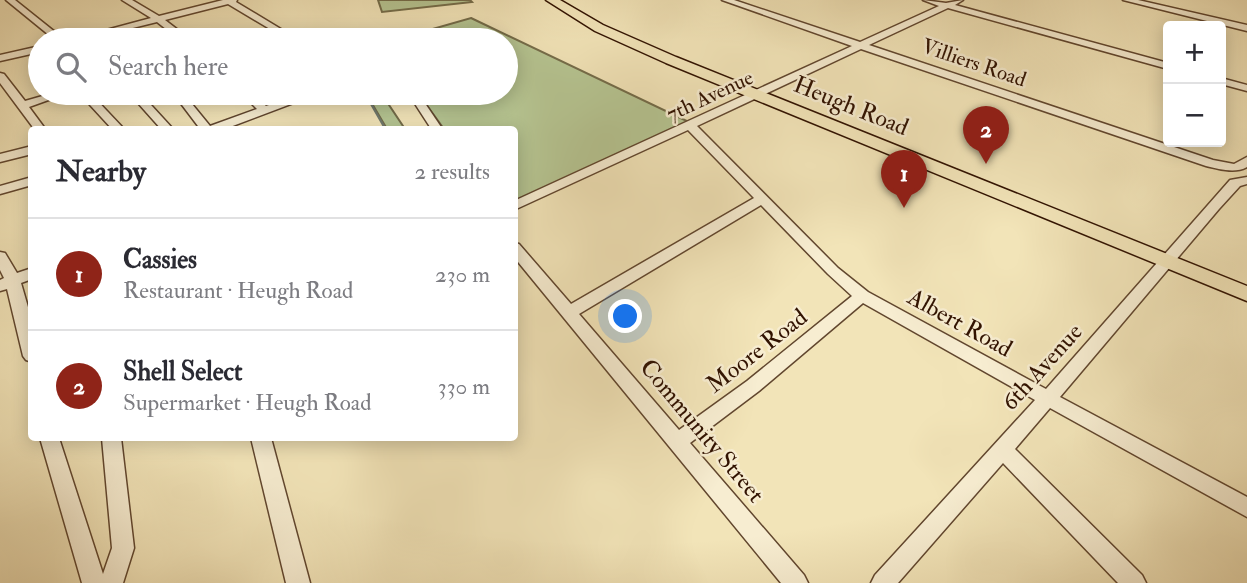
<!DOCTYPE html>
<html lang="en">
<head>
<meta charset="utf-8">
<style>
  body { margin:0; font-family:"IM FELL Double Pica",serif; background:#f2f2f3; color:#2b2b33 }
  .controls { position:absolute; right:21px; top:21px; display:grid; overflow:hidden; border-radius:7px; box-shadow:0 4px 18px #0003 }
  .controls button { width:63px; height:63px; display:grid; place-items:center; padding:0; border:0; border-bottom:2px solid #e1e1e2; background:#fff; color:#2b2b33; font:35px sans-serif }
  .you { position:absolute; left:626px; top:317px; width:24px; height:24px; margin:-18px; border:5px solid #fff; border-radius:50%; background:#1a73e8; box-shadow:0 0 0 10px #1a73e833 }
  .badge { display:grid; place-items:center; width:46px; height:46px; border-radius:50%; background:#8f2418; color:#fff; font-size:23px; font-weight:700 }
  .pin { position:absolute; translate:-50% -58px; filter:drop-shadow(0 2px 4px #0008) }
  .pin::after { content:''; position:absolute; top:37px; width:24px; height:21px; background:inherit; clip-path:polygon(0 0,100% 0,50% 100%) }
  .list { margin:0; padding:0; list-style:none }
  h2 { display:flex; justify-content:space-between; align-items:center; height:91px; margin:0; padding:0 28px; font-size:30px }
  h2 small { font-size:23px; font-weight:400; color:#7c7c81 }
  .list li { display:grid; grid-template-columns:46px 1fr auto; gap:21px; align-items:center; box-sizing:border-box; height:112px; padding:0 28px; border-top:2px solid #e1e1e2 }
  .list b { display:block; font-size:26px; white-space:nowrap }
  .list p { margin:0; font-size:23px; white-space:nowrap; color:#7c7c81 }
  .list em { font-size:23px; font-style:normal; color:#7c7c81 }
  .icon { flex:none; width:38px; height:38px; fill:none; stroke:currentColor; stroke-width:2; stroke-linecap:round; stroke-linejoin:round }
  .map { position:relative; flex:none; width:1247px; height:583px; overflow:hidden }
  .search { position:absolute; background:#fff; box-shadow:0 4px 18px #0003; left:28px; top:28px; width:490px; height:77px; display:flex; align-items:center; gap:18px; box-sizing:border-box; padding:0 24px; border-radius:38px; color:#7c7c81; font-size:26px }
  .panel { position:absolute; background:#fff; box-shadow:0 4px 18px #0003; left:28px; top:126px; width:490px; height:315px; border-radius:7px }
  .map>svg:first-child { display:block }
  .green { fill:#b6c592; stroke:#746c49; stroke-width:2 }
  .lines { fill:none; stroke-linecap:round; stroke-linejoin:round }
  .stream-far1 { stroke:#71796c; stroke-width:2 }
  .stream { stroke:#71796c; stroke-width:2.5 }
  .minor-casing { stroke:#61462e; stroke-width:3 }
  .major-casing { stroke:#311200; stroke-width:3 }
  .minor { fill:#f7edd1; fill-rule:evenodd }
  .major { fill:#f2e4b8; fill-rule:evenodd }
  .labels { text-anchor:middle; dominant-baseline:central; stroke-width:5; stroke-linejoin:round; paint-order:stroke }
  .far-street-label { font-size:21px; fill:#311200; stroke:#f7edd1 }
  .street-label { font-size:24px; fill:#311200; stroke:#f7edd1 }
</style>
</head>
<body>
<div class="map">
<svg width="1247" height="583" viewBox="0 0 1247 583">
  <rect width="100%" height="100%" fill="#f2e4b8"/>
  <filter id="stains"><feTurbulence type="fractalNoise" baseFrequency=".00286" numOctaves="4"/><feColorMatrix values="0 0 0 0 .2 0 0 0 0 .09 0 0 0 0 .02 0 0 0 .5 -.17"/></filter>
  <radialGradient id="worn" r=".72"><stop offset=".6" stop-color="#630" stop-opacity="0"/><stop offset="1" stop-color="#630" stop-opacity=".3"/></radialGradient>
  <!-- green -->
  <g class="green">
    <polygon points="378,0 470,0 472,2 382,12"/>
    <polygon points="471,18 691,123 515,201 514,130 444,129 418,93 506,93 506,40 394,40"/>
    <polygon points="350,93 381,93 405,129 387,129 367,95 356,96"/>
  </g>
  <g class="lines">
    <!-- stream-far1 -->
    <g class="stream-far1">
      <polyline points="362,93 367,96"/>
      <polyline points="315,96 328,93"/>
    </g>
    <!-- stream -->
    <g class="stream">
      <polyline points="366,95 386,130"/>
      <polyline points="301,100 322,95"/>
    </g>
    <!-- minor casing -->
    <g class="minor-casing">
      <g id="minor">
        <polygon points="6,0 15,0 65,40 55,40"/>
        <polygon points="122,0 132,0 159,16 223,0 237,0 236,2 299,40 288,40 281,36 251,40 275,32 228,4 165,20 191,40 180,40 157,22 84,40 69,40 151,18"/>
        <path d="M722,0H734L860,42L939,6L923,0L946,3L963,0L955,5L1168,63V69L948,8L869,45L1213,160L1234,164L1247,157V167C1235,174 1219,169 1206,166L861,49L697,126L838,268L868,292L1046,389L1230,180L1247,177V184L1240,186L1219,209L1060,397L1247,497V517L1050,408L1015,449L1142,575L1146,583H1118L1003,463L898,583H871L875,575L1035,400L863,303L759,391L690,443L804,575L808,583H781L514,257V243L519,244L571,304L754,198L688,130L514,210V201L852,46ZM761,205L828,274L852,296L747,381L679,430L579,314Z"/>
        <polygon points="1123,0 1138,0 1247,25 1247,31"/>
        <polygon points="40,46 40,52 0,61 0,55"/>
        <polygon points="0,73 4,74 25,101 53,93 68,93 29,107 46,130 35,130 0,83"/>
        <polygon points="1221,78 1247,85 1247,91 1221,84"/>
        <polygon points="79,93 90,93 125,130 113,130"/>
        <polygon points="129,93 140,93 174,130 162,130"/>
        <polygon points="173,93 183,93 210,126 257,109 241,93 252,93 266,106 305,93 320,93 222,130 201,130"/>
        <polygon points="408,93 418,93 443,130 432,130"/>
        <polygon points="32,146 32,154 0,162 0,154"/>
        <polygon points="32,177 32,185 0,194 0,186"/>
        <polygon points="0,252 5,253 17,273 32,268 32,279 21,283 32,321 32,362 26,360 23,356 7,289 0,291 0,280 4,278 0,270"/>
        <polygon points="40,438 59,438 103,574 112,548 102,438 121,438 134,548 123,583 82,583"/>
        <polygon points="251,438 271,438 310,583 286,583"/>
      </g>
    </g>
    <!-- major casing -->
    <g class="major-casing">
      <polygon id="major" points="546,0 560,0 603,25 676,57 1247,286 1247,301 666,63 595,31"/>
    </g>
    <!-- minor -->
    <use href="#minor" class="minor"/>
    <!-- major -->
    <use href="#major" class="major"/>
  </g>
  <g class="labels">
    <!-- far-street labels -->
    <g class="far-street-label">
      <text transform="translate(974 63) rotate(19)">Villiers Road</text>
      <text transform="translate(710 96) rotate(-25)">7th Avenue</text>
    </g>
    <!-- street labels -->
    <g class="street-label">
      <text transform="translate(851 106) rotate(22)">Heugh Road</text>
      <text transform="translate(960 323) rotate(29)">Albert Road</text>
      <text transform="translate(757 351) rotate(-38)">Moore Road</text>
      <text transform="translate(1042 367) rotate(-48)">6th Avenue</text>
      <text transform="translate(702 431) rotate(50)">Community Street</text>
    </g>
  </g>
  <rect width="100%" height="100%" filter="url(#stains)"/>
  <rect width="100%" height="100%" fill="url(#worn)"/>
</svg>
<div class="controls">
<button>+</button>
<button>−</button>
</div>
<div class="you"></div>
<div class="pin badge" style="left:904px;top:208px">1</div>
<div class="pin badge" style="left:986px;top:164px">2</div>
<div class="search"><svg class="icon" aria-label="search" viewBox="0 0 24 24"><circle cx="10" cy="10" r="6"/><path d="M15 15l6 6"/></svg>Search here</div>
<section class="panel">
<h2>Nearby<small>2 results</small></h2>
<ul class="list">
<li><span class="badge">1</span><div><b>Cassies</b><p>Restaurant · Heugh Road</p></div><em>230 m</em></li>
<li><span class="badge">2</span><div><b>Shell Select</b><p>Supermarket · Heugh Road</p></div><em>330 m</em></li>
</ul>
</section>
</div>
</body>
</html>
